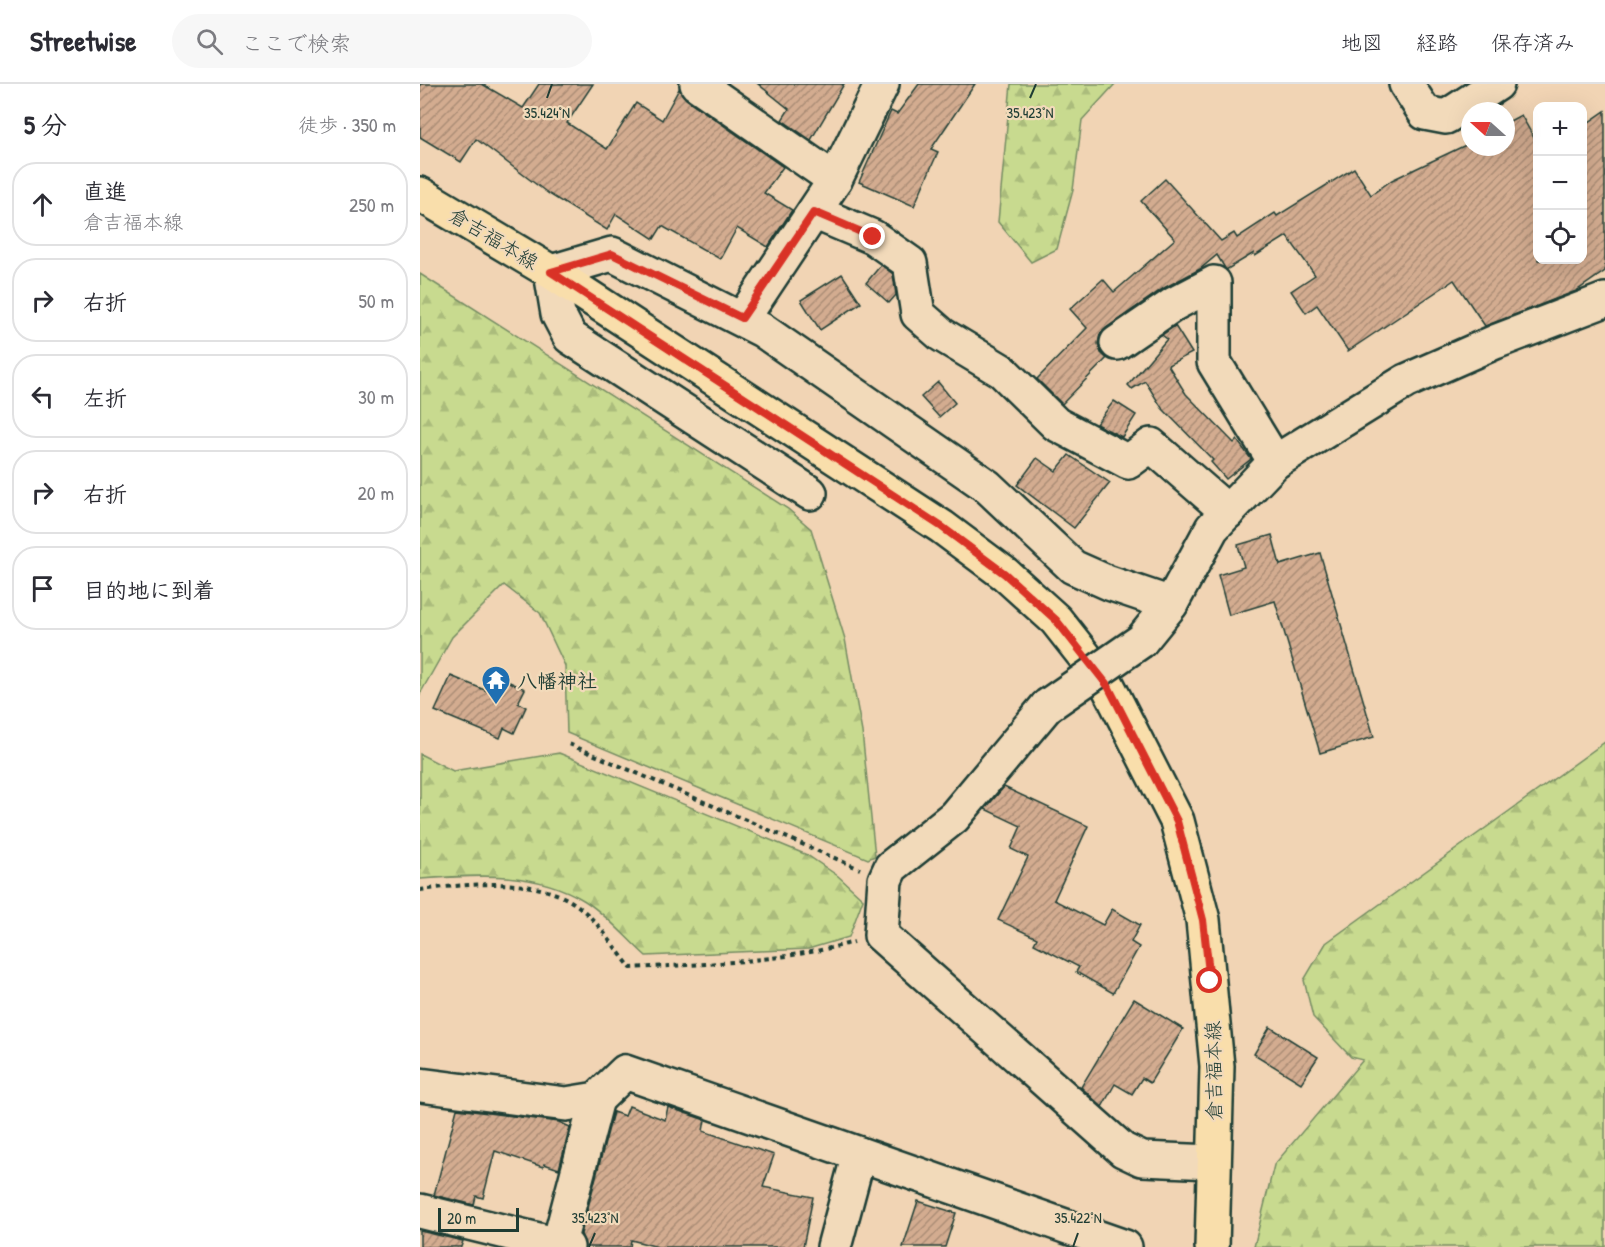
<!DOCTYPE html>
<html lang="ja">
<head>
<meta charset="utf-8">
<style>
  body { margin:0; font-family:"Patrick Hand","Klee One",sans-serif; background:#f7f7f7; color:#2b2b33 }
  .controls { position:absolute; right:18px; top:18px; display:grid; overflow:hidden; border-radius:12px; box-shadow:0 6px 24px #0002 }
  .controls button { width:54px; height:54px; display:grid; place-items:center; padding:0; border:0; border-bottom:2px solid #e1e1e2; background:#fff; color:#2b2b33; font:30px sans-serif }
  .compass { position:absolute; left:1041px; top:18px; width:54px; height:54px; border-radius:50%; background:#fff; box-shadow:0 6px 24px #0002; rotate:291deg }
  .scale { position:absolute; left:18px; bottom:15px; width:81px; box-sizing:border-box; padding-left:6px; border:3px solid #1f3d34; border-top:0; font-size:16px; line-height:21px; white-space:nowrap; color:#1f3d34; -webkit-text-stroke:4px #f2daba; paint-order:stroke }
  .stop { position:absolute; width:18px; height:18px; margin:-14px; border:4px solid #d93025; border-radius:50%; background:#fff }
  .stop.end { background:#d93025; border-color:#fff; box-shadow:0 2px 6px #0008 }
  .list { margin:0; padding:0; list-style:none }
  h2 { display:flex; justify-content:space-between; align-items:center; height:78px; margin:0; padding:0 24px; font-size:26px }
  h2 small { font-size:20px; font-weight:400; color:#7c7c81 }
  .list li { display:grid; grid-template-columns:39px 1fr auto; gap:18px; align-items:center; box-sizing:border-box; height:84px; margin:0 12px 12px; padding:0 12px; border:2px solid #e1e1e2; border-radius:24px }
  .list b { display:block; font-size:22px; white-space:nowrap }
  .list p { margin:0; font-size:20px; white-space:nowrap; color:#7c7c81 }
  .list em { font-size:20px; font-style:normal; color:#7c7c81 }
  .icon { flex:none; width:33px; height:33px; fill:none; stroke:currentColor; stroke-width:2; stroke-linecap:round; stroke-linejoin:round }
  .map { position:relative; flex:none; width:1185px; height:1163px; overflow:hidden }
  header { display:flex; align-items:center; gap:36px; box-sizing:border-box; height:84px; padding:0 30px; background:#fff; border-bottom:2px solid #e1e1e2 }
  header strong { font-size:28px }
  nav { display:flex; gap:33px; margin-inline-start:auto; font-size:21px }
  .search { width:420px; height:54px; background:#f7f7f7; display:flex; align-items:center; gap:15px; box-sizing:border-box; padding:0 21px; border-radius:33px; color:#7c7c81; font-size:22px }
  main { display:flex }
  aside { flex:1; background:#fff }
  .map>svg:first-child { display:block }
  .forest { fill:url(#forest-firs); stroke:#748c62; stroke-width:1.5 }
  .building { fill:url(#building-hatch); stroke:#1f3d34; stroke-width:1.5 }
  .lines { fill:none; stroke-linecap:round; stroke-linejoin:round }
  .minor-casing { stroke:#1f3d34; stroke-width:38 }
  .primary-casing { stroke:#1f3d34; stroke-width:38 }
  .path { stroke:#1f3d34; stroke-width:4; stroke-dasharray:4.5 4.5; stroke-linecap:butt }
  .minor { stroke:#f2daba; stroke-width:33 }
  .primary { stroke:#f9deab; stroke-width:33 }
  .minor-bridge-casing { stroke:#1f3d34; stroke-width:38; stroke-linecap:butt }
  .minor-bridge { stroke:#f2daba; stroke-width:33 }
  .route { stroke:#d93025; stroke-width:8 }
  .ticks { fill:none; stroke:#1f3d34; stroke-width:2 }
  .labels { text-anchor:middle; dominant-baseline:central; stroke-width:4.5; stroke-linejoin:round; paint-order:stroke }
  .street-label { font-size:20px; fill:#1f3d34; stroke:#f2daba }
  .poi-label { font-size:20px; font-weight:bold; fill:#1f3d34; stroke:#f2daba; text-anchor:start }
  .ticks-label { font-size:15px; text-anchor:middle; fill:#1f3d34; stroke:#f2daba; stroke-width:4.5; stroke-linejoin:round; paint-order:stroke }
</style>
</head>
<body>
<header>
<strong>Streetwise</strong>
<div class="search"><svg class="icon" aria-label="search" viewBox="0 0 24 24"><circle cx="10" cy="10" r="6"/><path d="M15 15l6 6"/></svg>ここで検索</div>
<nav><a>地図</a><a>経路</a><a>保存済み</a></nav>
</header>
<main>
<aside>
<h2>5 分<small>徒歩 · 350 m</small></h2>
<ul class="list">
<li><svg class="icon" aria-label="ahead" viewBox="0 0 24 24"><path d="M12 20V5M6 11l6-6 6 6"/></svg><div><b>直進</b><p>倉吉福本線</p></div><em>250 m</em></li>
<li><svg class="icon" aria-label="right" viewBox="0 0 24 24"><path d="M7 20v-9h11M14 6l5 5-5 5"/></svg><div><b>右折</b></div><em>50 m</em></li>
<li><svg class="icon" aria-label="left" viewBox="0 0 24 24"><path d="M17 20v-9H6M10 6l-5 5 5 5"/></svg><div><b>左折</b></div><em>30 m</em></li>
<li><svg class="icon" aria-label="right" viewBox="0 0 24 24"><path d="M7 20v-9h11M14 6l5 5-5 5"/></svg><div><b>右折</b></div><em>20 m</em></li>
<li><svg class="icon" aria-label="arrive" viewBox="0 0 24 24"><path d="M6 21V4h12l-3 4 3 4H6"/></svg><div><b>目的地に到着</b></div></li>
</ul>
</aside>
<div class="map">
<svg width="1185" height="1163" viewBox="0 0 1185 1163">
  <defs>
    <pattern id="forest-firs" width="22" height="20" patternUnits="userSpaceOnUse" patternTransform="scale(1.5)"><rect width="22" height="20" fill="#c8da8f"/><path d="M5 1l3.5 6h-7zM16 11l3.5 6h-7z" fill="#abbc7c"/></pattern>
    <pattern id="building-hatch" width="6" height="6" patternUnits="userSpaceOnUse" patternTransform="scale(1.5)"><rect width="6" height="6" fill="#d3ac90"/><path d="M-1 1l2-2M0 6l6-6M5 7l2-2" fill="none" stroke="#ab8d76"/></pattern>
  </defs>
  <rect width="100%" height="100%" fill="#f1d4b4"/>
  <filter id="ink" filterUnits="userSpaceOnUse"><feTurbulence type="fractalNoise" baseFrequency=".0167" numOctaves="2"/><feDisplacementMap in="SourceGraphic" scale="12" xChannelSelector="R" yChannelSelector="G"/><feConvolveMatrix kernelMatrix="1 2 1 2 8 2 1 2 1" color-interpolation-filters="sRGB"/></filter>
  <g filter="url(#ink)">
    <!-- forest -->
    <g class="forest">
      <polygon points="591,0 695,0 662,36 653,106 637,165 611,178 578,138"/>
      <polygon points="0,190 368,425 391,445 425,555 442,648 455,772 448,775 147,649 145,582 120,529 84,501 32,553 0,610"/>
      <polygon points="1185,658 1185,1163 834,1163 854,1081 943,976 931,973 893,933 884,896 906,859"/>
      <path d="M139,669L387,771L418,792L443,815L429,853L388,865L226,872C207,855 187,831 165,817C115,786 56,791 0,795V670L33,687Z"/>
    </g>
    <!-- building -->
    <g class="building">
      <polygon points="0,0 62,0 103,24 119,0 173,0 147,39 187,65 216,19 242,36 259,5 266,15 363,83 344,109 372,126 348,163 317,144 300,175 242,142 234,155 196,130 187,146 129,110 56,55 41,78 0,53"/>
      <polygon points="338,0 424,0 391,56 362,36 369,25"/>
      <polygon points="499,0 555,0 511,65 518,68 494,122 439,98 471,27 477,30"/>
      <polygon points="1185,27 1185,187 1156,207 1065,242 1034,196 928,267 897,221 886,229 871,207 895,191 867,152 835,172 834,169 806,186 797,171 780,185 744,204 686,244 680,250 678,260 681,269 687,274 642,320 617,295 667,244 650,225 683,195 694,208 755,155 721,117 745,95 801,157 814,149 817,154 855,129 857,132 934,84 951,111 972,96 1050,59 1050,63 1086,63 1086,39 1101,31 1118,61 1118,176 1162,176 1162,43"/>
      <polygon points="461,181 473,190 476,211 469,219 446,199"/>
      <polygon points="422,190 441,219 400,246 381,216"/>
      <polygon points="755,242 772,269 748,281 766,310 814,359 817,356 831,375 806,395 791,378 793,376 742,324 725,297 712,305 708,301 747,255 742,251"/>
      <polygon points="518,298 535,319 519,333 501,313"/>
      <polygon points="694,317 716,331 702,353 676,340"/>
      <polygon points="649,371 690,399 654,444 597,401 617,374 636,387"/>
      <polygon points="852,451 860,481 900,469 954,653 900,669 855,517 809,531 798,491 824,483 818,461"/>
      <polygon points="74,591 105,605 98,619 106,623 94,649 84,644 80,654 15,627 31,592 67,607"/>
      <polygon points="584,703 668,742 634,816 683,841 692,825 720,841 711,858 719,863 693,909 656,888 659,883 614,860 617,854 578,836 608,773 591,765 601,742 565,725"/>
      <polygon points="714,915 763,945 730,999 722,994 712,1010 695,1000 682,1023 661,1003"/>
      <polygon points="850,943 898,973 881,999 834,970"/>
      <polygon points="209,1022 245,1036 248,1023 285,1036 283,1047 354,1071 343,1103 393,1113 383,1163 238,1163 211,1156 210,1163 165,1163 161,1150 193,1028 205,1032"/>
      <polygon points="37,1025 139,1038 150,1043 139,1085 124,1080 123,1083 75,1067 63,1114 56,1112 54,1121 14,1111"/>
      <polygon points="498,1117 536,1129 525,1163 483,1163"/>
      <polygon points="0,1147 43,1157 41,1163 0,1163"/>
    </g>
    <g class="lines">
      <!-- minor casing -->
      <g class="minor-casing">
        <g id="minor">
          <polyline points="277,0 415,96"/>
          <polyline points="986,0 1005,29 1026,33 1077,0"/>
          <polyline points="394,128 453,153 490,179 498,230 522,251 582,287 636,340 708,378 731,361 808,428"/>
          <polyline points="323,234 415,96 462,0"/>
          <polyline points="697,259 754,220 794,199 794,278 855,378"/>
          <polyline points="390,409 150,253 138,230 131,188 192,170 342,246 567,402 653,483 689,499 751,520"/>
          <polyline points="721,557 751,520 792,444 855,378 986,297 1075,258 1185,216"/>
          <polyline points="627,622 534,733 471,783 465,796 461,851 703,1066 722,1075 793,1078"/>
          <polyline points="0,1001 146,1020 177,1015 205,988 705,1163"/>
          <polyline points="0,1127 147,1163"/>
          <polyline points="138,1163 177,1015"/>
          <polyline points="414,1163 439,1070"/>
        </g>
      </g>
      <!-- primary casing -->
      <g class="primary-casing">
        <polyline id="primary" points="0,110 131,188 522,443 585,490 636,536 688,602 757,737 783,836 797,982 792,1163"/>
      </g>
      <!-- path -->
      <g class="path">
        <polyline points="149,660 440,785"/>
        <path d="M0,806C49,800 124,790 164,827C182,843 196,866 211,884C286,880 362,878 434,858"/>
      </g>
      <!-- minor -->
      <use href="#minor" class="minor"/>
      <!-- primary -->
      <use href="#primary" class="primary"/>
      <!-- minor-bridge casing -->
      <g class="minor-bridge-casing">
        <polyline id="minor-bridge" points="627,622 721,557"/>
      </g>
      <!-- minor-bridge -->
      <use href="#minor-bridge" class="minor-bridge"/>
    </g>
  </g>
  <g class="lines" filter="url(#ink)">
    <!-- route -->
    <polyline class="route" points="453,153 394,128 322,234 192,170 131,188 522,443 585,490 636,536 688,602 757,737 783,836 790,897"/>
  </g>
  <!-- ticks -->
  <path class="ticks" d="M127,14L132,0M610,14L616,0M169,1163L175,1149M653,1163L658,1149"/>
  <!-- icons -->
  <defs>
    <g id="temple-pin" transform="scale(1.5)"><path d="M0 17L-7.5 6A9.5 9.5 0 1 1 7.5 6Z" fill="#1f6fb2" stroke="#f2daba"/><path d="M0-6L5-2H3V0L6.5 2.5H4V6H1.5V3h-3V6H-4V2.5H-6.5L-3 0V-2H-5Z" fill="#fff"/></g>
  </defs>
  <g fill-rule="evenodd">
    <use href="#temple-pin" x="76" y="596"/>
  </g>
  <g class="labels">
    <!-- street labels -->
    <g class="street-label">
      <text transform="translate(74 154) rotate(31)">倉吉福本線</text>
      <text transform="translate(793 987) rotate(-91)">倉吉福本線</text>
    </g>
    <!-- poi labels -->
    <g class="poi-label">
      <text x="97" y="596">八幡神社</text>
    </g>
  </g>
  <g class="ticks-label">
    <text x="610" y="34">35.423°N</text>
    <text x="127" y="34">35.424°N</text>
    <text x="175" y="1139">35.423°N</text>
    <text x="658" y="1139">35.422°N</text>
  </g>
</svg>
<div class="controls">
<button>+</button>
<button>−</button>
<button><svg class="icon" aria-label="locate" viewBox="0 0 24 24"><circle cx="12" cy="12" r="6"/><path d="M12 2v4M12 18v4M2 12h4M18 12h4"/></svg></button>
</div>
<svg class="compass" viewBox="-18 -18 36 36"><path d="M0-13l5 13h-10z" fill="#e53935"/><path d="M0 13l5-13h-10z" fill="#7c7c81"/></svg>
<div class="scale">20 m</div>
<div class="stop" style="left:790px;top:897px"></div>
<div class="stop end" style="left:453px;top:153px"></div>
</div>
</main>
</body>
</html>
